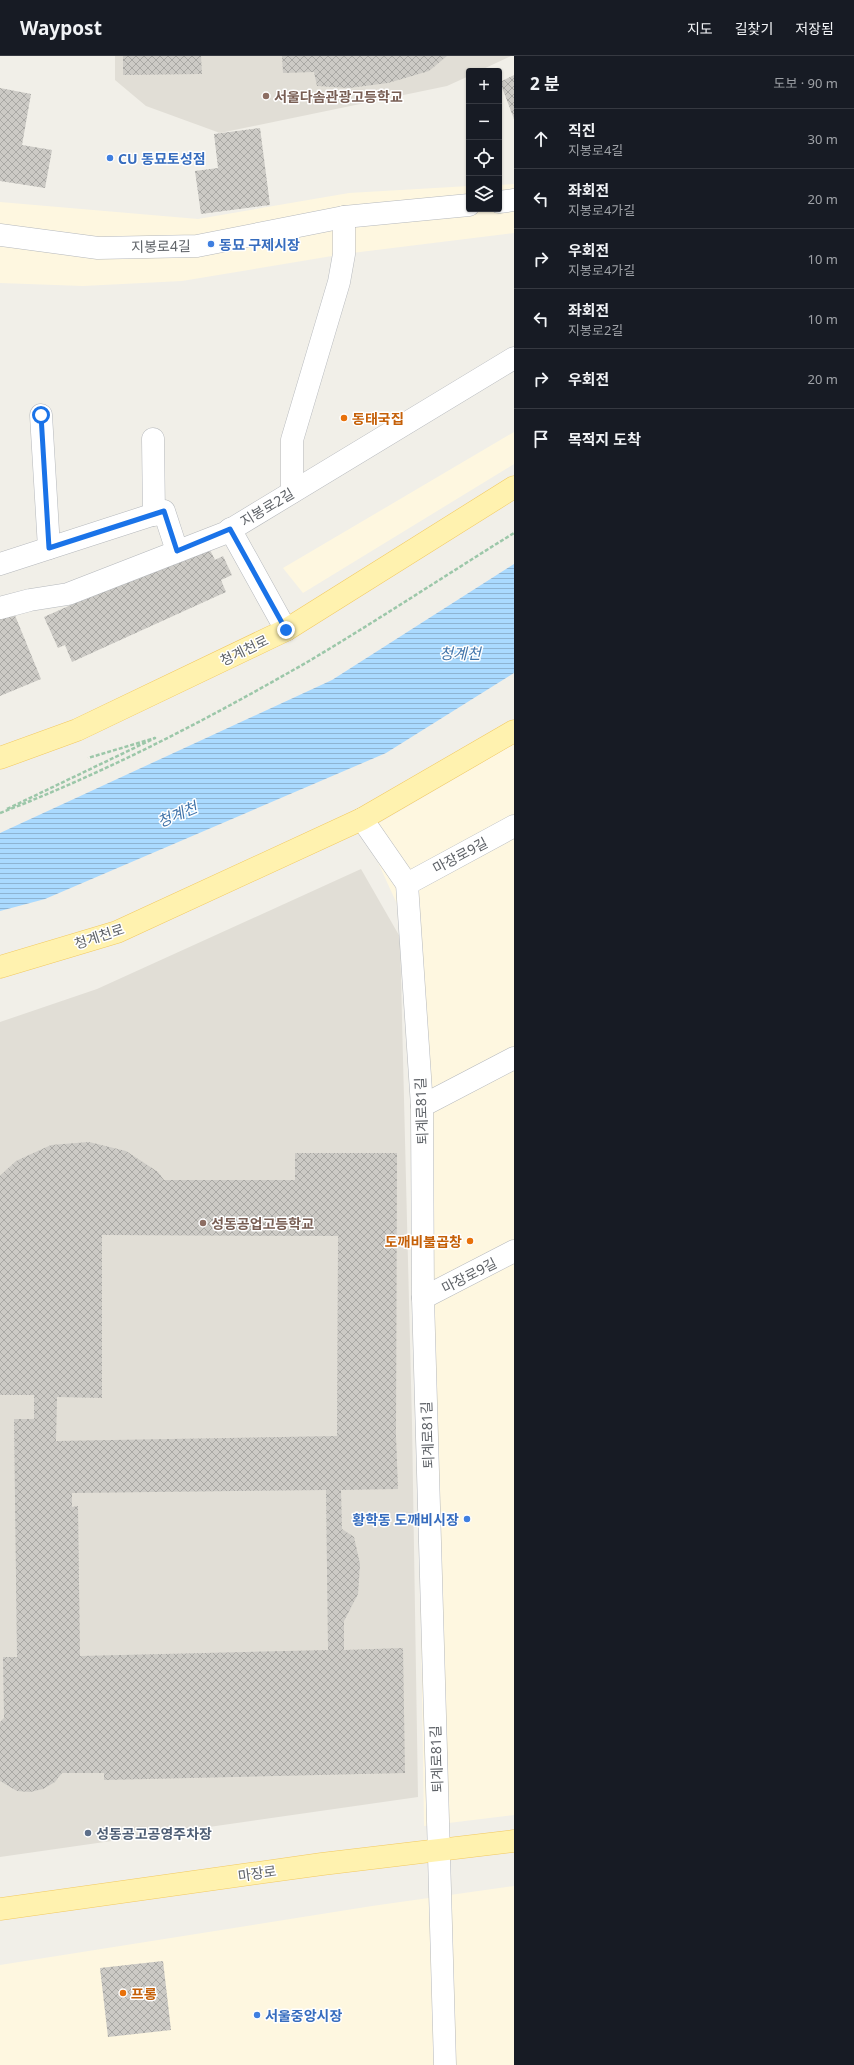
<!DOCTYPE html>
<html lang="ko">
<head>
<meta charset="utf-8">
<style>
  body { margin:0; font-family:"Noto Sans","Noto Sans KR",sans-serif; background:#242831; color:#f1f3f6 }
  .controls { position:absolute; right:12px; top:12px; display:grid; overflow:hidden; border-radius:4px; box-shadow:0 1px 3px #0004 }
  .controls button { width:36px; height:36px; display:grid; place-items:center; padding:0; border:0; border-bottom:1px solid #363941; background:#171b24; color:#f1f3f6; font:20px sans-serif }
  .stop { position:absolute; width:12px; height:12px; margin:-9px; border:3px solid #1a73e8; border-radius:50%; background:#fff }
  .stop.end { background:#1a73e8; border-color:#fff; box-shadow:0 1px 4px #0008 }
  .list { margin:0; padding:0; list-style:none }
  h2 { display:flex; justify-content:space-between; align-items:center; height:52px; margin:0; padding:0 16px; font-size:17px }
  h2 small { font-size:13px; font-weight:400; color:#9ea1a6 }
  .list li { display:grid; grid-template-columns:26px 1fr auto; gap:12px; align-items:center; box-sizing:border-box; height:60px; padding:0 16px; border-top:1px solid #363941 }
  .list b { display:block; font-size:15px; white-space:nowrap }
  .list p { margin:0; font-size:13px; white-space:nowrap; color:#9ea1a6 }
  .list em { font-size:13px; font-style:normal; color:#9ea1a6 }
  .icon { flex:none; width:22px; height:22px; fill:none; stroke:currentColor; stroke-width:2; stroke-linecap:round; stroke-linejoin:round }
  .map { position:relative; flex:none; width:514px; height:2009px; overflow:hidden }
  header { display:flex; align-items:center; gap:24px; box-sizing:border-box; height:56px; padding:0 20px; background:#171b24; border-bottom:1px solid #363941 }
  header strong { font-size:19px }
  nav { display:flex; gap:22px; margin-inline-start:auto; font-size:14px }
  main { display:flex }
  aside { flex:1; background:#171b24 }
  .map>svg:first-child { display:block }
  .commercial { fill:#fef7e0 }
  .education { fill:#e1ded6 }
  .water { fill:url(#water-rules) }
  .building { fill:url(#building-cross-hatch); fill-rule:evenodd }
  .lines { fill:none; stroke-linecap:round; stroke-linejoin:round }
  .minor-casing { stroke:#b5b8bc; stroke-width:23 }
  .major-casing { stroke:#f2c960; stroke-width:23 }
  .path { stroke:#9cc7a9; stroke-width:2.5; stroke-dasharray:4 2; stroke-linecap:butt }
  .minor { stroke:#fff; stroke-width:22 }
  .major { stroke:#fff2af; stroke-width:22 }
  .route { stroke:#1a73e8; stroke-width:5 }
  .education-dot { fill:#8d6e63; stroke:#fff; stroke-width:1.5 }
  .shop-dot { fill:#3f7fe0; stroke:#fff; stroke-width:1.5 }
  .food-dot { fill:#e8710a; stroke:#fff; stroke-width:1.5 }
  .service-dot { fill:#5c6f8a; stroke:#fff; stroke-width:1.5 }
  .labels { text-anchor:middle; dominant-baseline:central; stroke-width:3; stroke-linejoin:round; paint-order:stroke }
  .education-label { font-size:14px; font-weight:bold; fill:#785e54; stroke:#fff; text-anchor:start }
  .shop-label { font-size:14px; font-weight:bold; fill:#366cbe; stroke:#fff; text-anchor:start }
  .street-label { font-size:14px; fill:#5f6368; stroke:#fff }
  .food-label { font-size:14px; font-weight:bold; fill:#c56008; stroke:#fff; text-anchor:start }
  .service-label { font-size:14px; font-weight:bold; fill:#4e5e75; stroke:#fff; text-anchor:start }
  .water-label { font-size:15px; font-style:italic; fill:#4174aa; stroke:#fff }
</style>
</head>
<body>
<header>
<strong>Waypost</strong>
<nav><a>지도</a><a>길찾기</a><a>저장됨</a></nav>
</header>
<main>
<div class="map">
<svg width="514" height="2009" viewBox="0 0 514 2009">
  <defs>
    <pattern id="water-rules" width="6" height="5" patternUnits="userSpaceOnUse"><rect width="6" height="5" fill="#aadaff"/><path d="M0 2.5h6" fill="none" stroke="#8eb4d2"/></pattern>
    <pattern id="building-cross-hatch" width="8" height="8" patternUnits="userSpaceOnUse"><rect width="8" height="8" fill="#cccac5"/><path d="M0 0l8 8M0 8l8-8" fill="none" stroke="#a9a8a4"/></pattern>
  </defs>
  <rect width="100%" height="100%" fill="#f1efe8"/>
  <!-- commercial -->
  <g class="commercial">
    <polygon points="514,128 514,177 344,198 182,225 83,230 0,227 0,146 198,163 349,137 469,130 469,153 499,153 499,129"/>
    <polygon points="514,376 514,408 303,537 283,512"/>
    <polygon points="514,688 514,1759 424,1770 415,1167 403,861 364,776"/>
    <polygon points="514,1830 514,2009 0,2009 0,1909 372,1850"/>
  </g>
  <!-- education -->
  <g class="education">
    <polygon points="115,0 511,0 479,15 469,15 469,20 447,30 220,77 146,50 115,24"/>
    <polygon points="361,813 400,881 412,1367 418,1741 0,1801 0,966 97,933"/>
  </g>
  <!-- water -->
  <polygon class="water" points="514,508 514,617 386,697 45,843 0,855 0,777 332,624"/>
  <!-- building -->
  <g class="building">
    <polygon points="123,0 201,0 202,18 123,19"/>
    <polygon points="282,0 447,0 429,15 388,27 349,32 317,30 314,16 283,17"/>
    <polygon points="514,19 514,63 500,26"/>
    <polygon points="0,32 31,38 22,89 52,94 45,132 0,125"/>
    <polygon points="260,72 270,149 201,158 195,115 218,112 214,78"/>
    <polygon points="207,488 215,504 223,500 232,519 221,524 226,536 72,606 65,589 58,592 44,561"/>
    <polygon points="14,557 41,623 0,640 0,563"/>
    <path d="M89,1086L126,1095L158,1116L164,1124H295V1097H397L396,1380L398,1433L341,1434L342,1473L354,1481L360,1508L358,1538L344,1565V1594L403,1592L405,1717L104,1724V1717H62L55,1726L43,1733L30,1736L17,1735L0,1725V1666L4,1662L3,1601H17L14,1363H34V1339H0V1120L16,1105L51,1089ZM102,1179L338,1180L337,1380L56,1385L57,1341L102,1342ZM326,1434L328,1594L80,1600L78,1450L72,1451V1437Z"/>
    <polygon points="163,1905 171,1974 108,1981 100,1912"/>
  </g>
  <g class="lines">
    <!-- minor casing -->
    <g class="minor-casing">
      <g id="minor">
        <polyline points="499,146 514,144"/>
        <polyline points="0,179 98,192 197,190 344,161 469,149"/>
        <polyline points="41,359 49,492"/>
        <polyline points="153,383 154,459"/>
        <polyline points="292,436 292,384 339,226 344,198 344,161"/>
        <polyline points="230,473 286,574"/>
        <polyline points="0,508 164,455 177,495"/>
        <polyline points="0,552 30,544 68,538 225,477 514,302"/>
        <polyline points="362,763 407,828 422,1050 423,1242 445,2009"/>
        <polyline points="407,828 514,770"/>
        <polyline points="422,1050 514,1002"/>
        <polyline points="423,1242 514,1195"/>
      </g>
    </g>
    <!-- major casing -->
    <g class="major-casing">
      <g id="major">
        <polyline points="0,702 77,674 286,574 514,431"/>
        <polyline points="0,911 117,876 362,763 514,675"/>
        <polyline points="0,1853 322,1808 514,1785"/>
      </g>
    </g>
    <!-- path -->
    <g class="path">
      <polyline points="7,753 155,682 88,702"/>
      <path d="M0,757C107,716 210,662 309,605C378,564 446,519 514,477"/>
    </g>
    <!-- minor -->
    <use href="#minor" class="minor"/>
    <!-- major -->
    <use href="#major" class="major"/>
  </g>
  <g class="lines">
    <!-- route -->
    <polyline class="route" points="41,359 49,492 164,455 177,495 230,473 286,574"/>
  </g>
  <!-- markers -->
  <g class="education-dot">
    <circle cx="266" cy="40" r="4"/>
    <circle cx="203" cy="1167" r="4"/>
  </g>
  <g class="shop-dot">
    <circle cx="110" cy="102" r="4"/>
    <circle cx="211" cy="188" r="4"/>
    <circle cx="467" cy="1463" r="4"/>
    <circle cx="257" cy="1959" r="4"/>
  </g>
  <g class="food-dot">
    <circle cx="344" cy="362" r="4"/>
    <circle cx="470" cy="1185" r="4"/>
    <circle cx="123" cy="1937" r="4"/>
  </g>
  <circle class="service-dot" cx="88" cy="1777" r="4"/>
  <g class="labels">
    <!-- education labels -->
    <g class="education-label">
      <text x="274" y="40">서울다솜관광고등학교</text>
      <text x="211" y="1167">성동공업고등학교</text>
    </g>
    <!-- shop labels -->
    <g class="shop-label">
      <text x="118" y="102">CU 동묘토성점</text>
      <text x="219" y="188">동묘 구제시장</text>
      <text x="459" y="1463" text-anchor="end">황학동 도깨비시장</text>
      <text x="265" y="1959">서울중앙시장</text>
    </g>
    <!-- street labels -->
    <g class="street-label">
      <text transform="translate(161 190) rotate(-1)">지봉로4길</text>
      <text transform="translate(267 451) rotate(-31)">지봉로2길</text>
      <text transform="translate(244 594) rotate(-26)">청계천로</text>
      <text transform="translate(460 799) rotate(-28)">마장로9길</text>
      <text transform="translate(99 880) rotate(-18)">청계천로</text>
      <text transform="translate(421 1055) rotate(-92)">퇴계로81길</text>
      <text transform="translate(469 1219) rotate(-27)">마장로9길</text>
      <text transform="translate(427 1379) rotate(-92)">퇴계로81길</text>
      <text transform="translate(436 1703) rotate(-92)">퇴계로81길</text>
      <text transform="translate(257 1817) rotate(-8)">마장로</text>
    </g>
    <!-- food labels -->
    <g class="food-label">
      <text x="352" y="362">동태국집</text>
      <text x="462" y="1185" text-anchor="end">도깨비불곱창</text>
      <text x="131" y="1937">프롱</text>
    </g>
    <!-- service labels -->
    <g class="service-label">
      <text x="96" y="1777">성동공고공영주차장</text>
    </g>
    <!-- water labels -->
    <g class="water-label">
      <text x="460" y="597">청계천</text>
      <text transform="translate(177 758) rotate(-23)">청계천</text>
    </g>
  </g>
</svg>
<div class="controls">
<button>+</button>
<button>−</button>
<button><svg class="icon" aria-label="locate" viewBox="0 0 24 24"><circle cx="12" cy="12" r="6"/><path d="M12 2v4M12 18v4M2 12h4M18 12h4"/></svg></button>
<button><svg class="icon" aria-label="layers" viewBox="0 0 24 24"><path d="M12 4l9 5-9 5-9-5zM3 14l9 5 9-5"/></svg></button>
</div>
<div class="stop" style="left:41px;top:359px"></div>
<div class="stop end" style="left:286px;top:574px"></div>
</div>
<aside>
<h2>2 분<small>도보 · 90 m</small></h2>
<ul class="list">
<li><svg class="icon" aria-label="ahead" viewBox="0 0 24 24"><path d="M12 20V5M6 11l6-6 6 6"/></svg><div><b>직진</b><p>지봉로4길</p></div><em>30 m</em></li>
<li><svg class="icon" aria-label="left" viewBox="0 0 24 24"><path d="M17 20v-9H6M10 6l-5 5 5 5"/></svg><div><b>좌회전</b><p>지봉로4가길</p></div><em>20 m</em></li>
<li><svg class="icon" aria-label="right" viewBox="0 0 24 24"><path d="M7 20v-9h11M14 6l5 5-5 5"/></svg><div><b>우회전</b><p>지봉로4가길</p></div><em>10 m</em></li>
<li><svg class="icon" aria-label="left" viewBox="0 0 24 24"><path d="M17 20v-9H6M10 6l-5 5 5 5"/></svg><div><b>좌회전</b><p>지봉로2길</p></div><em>10 m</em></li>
<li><svg class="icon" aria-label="right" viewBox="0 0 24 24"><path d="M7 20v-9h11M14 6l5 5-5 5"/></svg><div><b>우회전</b></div><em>20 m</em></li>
<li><svg class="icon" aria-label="arrive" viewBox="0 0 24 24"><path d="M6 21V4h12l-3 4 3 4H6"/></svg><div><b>목적지 도착</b></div></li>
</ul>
</aside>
</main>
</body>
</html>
